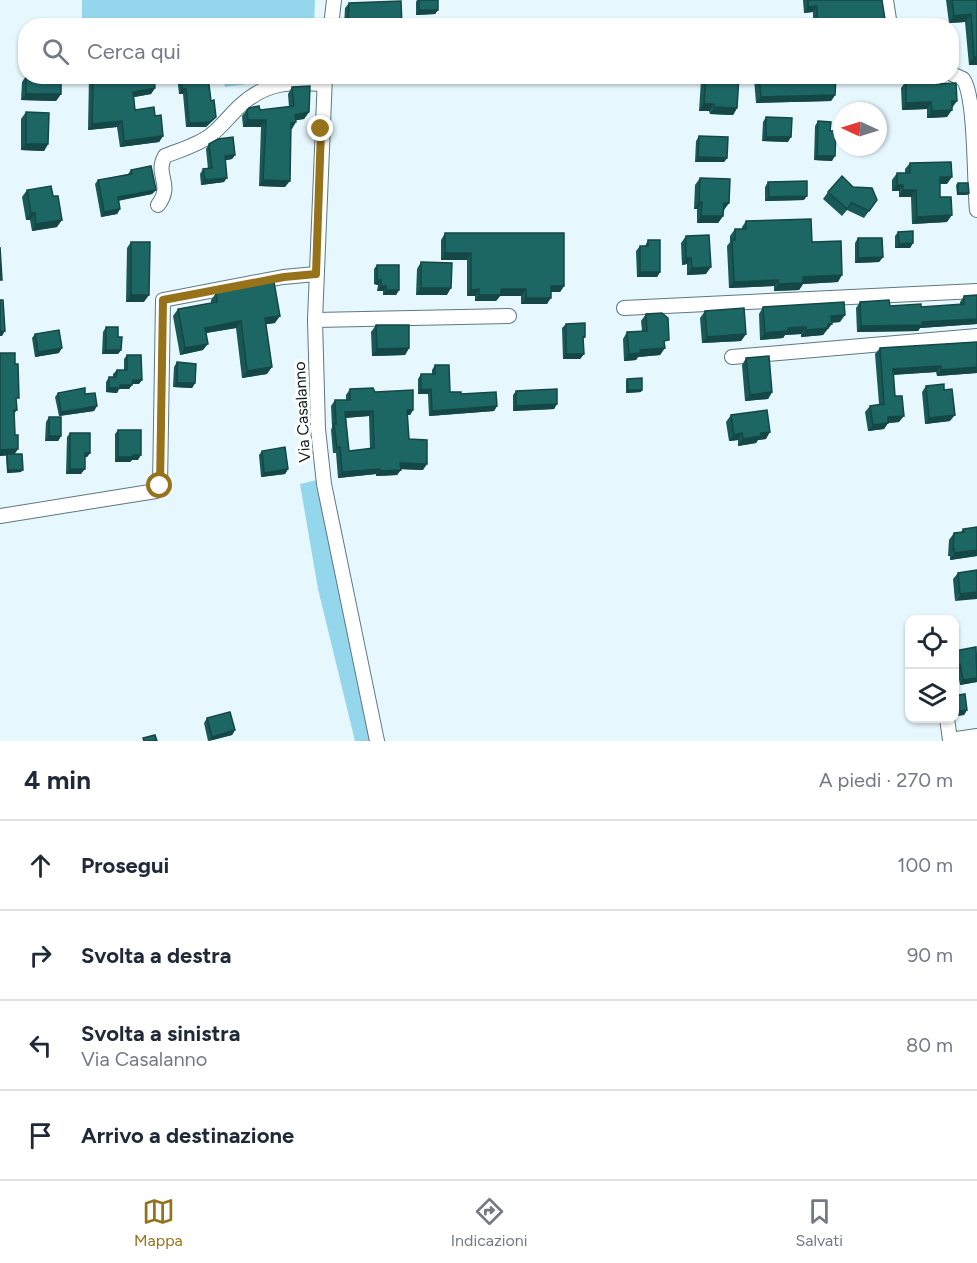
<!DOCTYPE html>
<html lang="it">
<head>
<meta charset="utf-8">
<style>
  body { margin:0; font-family:Figtree,sans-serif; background:#f2f2f3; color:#1f2937 }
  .controls { position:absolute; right:18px; bottom:18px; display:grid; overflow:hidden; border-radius:12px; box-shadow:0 2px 4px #0004 }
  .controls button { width:54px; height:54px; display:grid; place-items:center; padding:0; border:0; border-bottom:2px solid #e0e1e3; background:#fff; color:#1f2937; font:30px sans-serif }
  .compass { position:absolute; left:833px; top:102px; width:54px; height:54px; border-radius:50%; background:#fff; box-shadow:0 2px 4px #0004; rotate:274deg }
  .stop { position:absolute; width:18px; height:18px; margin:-14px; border:4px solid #96721b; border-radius:50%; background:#fff }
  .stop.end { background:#96721b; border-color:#fff; box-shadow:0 2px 6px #0008 }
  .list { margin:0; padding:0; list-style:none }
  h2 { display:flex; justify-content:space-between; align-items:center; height:78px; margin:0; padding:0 24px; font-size:26px }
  h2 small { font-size:20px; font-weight:400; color:#747a83 }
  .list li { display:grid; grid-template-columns:39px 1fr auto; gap:18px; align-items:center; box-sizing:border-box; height:90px; padding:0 24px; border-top:2px solid #e0e1e3 }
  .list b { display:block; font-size:22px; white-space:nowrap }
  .list p { margin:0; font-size:20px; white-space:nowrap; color:#747a83 }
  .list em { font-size:20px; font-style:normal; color:#747a83 }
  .icon { flex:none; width:33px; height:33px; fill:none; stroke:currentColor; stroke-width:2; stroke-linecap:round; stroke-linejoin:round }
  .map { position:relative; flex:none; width:977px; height:741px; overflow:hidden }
  .search { position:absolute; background:#fff; box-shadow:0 2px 4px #0004; left:18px; right:18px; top:18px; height:66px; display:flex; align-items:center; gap:15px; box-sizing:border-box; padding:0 21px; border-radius:24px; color:#747a83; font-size:22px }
  .sheet { height:438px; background:#fff }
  nav { display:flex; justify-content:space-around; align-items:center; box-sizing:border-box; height:84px; border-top:2px solid #e0e1e3; background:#fff; font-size:16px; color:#747a83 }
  nav a { display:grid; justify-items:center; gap:3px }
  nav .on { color:#96721b }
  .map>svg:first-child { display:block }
  .green { fill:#94d6eb }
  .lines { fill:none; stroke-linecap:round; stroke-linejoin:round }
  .minor-casing { stroke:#5e7880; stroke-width:16 }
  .minor { stroke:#fff; stroke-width:14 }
  .wall { fill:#185856; fill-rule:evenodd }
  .shaded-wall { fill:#144746 }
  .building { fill:#1c6664; stroke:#144746; stroke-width:1.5; fill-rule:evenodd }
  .route { stroke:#96721b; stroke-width:8 }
  .labels { text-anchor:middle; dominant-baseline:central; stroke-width:6; stroke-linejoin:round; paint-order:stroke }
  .street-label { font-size:16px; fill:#121c1f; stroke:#fff }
</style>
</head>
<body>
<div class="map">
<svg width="977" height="741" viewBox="0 0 977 741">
  <rect width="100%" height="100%" fill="#e6f7fd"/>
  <!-- green -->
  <g class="green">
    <polygon points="82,0 315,0 314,25 82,25"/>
    <polygon points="223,77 300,77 225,87"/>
    <polygon points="317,480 372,741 355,741 318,589 300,484"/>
  </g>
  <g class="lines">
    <!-- minor casing -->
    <g class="minor-casing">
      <g id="minor">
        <polyline points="886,0 890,26"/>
        <polyline points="331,26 334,0"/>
        <path d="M952,74L963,79C976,96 974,183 977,210"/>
        <polyline points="325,76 315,320 318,429 324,484 377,741"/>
        <path d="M158,205C174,184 154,175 165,156C180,150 198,145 211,135C222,126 231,114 241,105C267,81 292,82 324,84"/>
        <polyline points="624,308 977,291"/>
        <polyline points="315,320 509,316"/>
        <polyline points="732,357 977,336"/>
        <polyline points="0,516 156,491 160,486 163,300 283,277 316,274"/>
        <polyline points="947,718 950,740 977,736"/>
      </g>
    </g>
    <!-- minor -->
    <use href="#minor" class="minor"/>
  </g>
  <!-- wall -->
  <g class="wall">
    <polygon points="417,0 438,0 438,10 435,14 416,15 416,2"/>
    <polygon points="803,0 882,0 886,26 813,26 813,12 804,13"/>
    <polygon points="946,0 977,0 977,65 969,65 965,22 949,23"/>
    <polygon points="349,3 402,26 344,26 345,8"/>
    <polygon points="26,38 26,62 21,62 22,43"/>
    <polygon points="26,76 61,76 61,94 56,101 21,100 22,82"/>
    <polygon points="89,76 123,76 124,80 155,88 151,94 134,97 135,110 155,116 163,136 159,142 120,147 117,127 88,130"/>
    <polygon points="177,76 208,76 211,101 216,117 206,127 186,127 183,94 179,94"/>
    <polygon points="703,76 739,76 737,108 733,115 710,114 709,111 699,111 701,80"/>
    <polygon points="756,76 812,76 835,95 831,101 756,103 754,79"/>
    <polygon points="906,81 936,84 952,108 947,117 927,118 927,109 902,110 901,88"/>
    <polygon points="292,87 309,112 304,119 296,120 291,129 285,187 259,186 261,127 243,127 242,116 247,110 260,110 289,107 288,94"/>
    <polygon points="26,112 48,144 44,151 21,150 21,119"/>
    <polygon points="766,117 788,142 762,141 763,122"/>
    <polygon points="818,121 830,131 832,161 814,160 815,126"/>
    <polygon points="699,136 727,158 724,162 695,162 696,141"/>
    <polygon points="209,144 235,155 232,159 226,160 224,182 201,185 200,174 203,169 208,169 206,149"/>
    <polygon points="910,163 947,184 940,184 940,197 947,222 912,224 911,197 899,197 899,191 892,191 892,180 897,173 905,173 905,169"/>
    <polygon points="131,170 156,190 152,194 118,201 120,209 117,214 101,217 95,184 98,180 128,174"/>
    <polygon points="700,178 729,203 723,210 723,216 718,223 697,223 697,209 694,209 695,185"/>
    <polygon points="768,182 804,200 765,201 765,187"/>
    <polygon points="958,183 969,193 967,195 957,195 956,185"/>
    <polygon points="853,187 877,200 864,218 847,210 842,216 823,199 828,192"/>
    <polygon points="27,190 57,227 32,231 30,220 26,220 22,197"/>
    <polygon points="746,221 812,242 838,282 803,284 799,290 774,291 774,286 729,288 727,246 730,242 730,236 735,229 742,229 742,227"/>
    <polygon points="898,232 913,243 910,248 895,248 895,236"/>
    <polygon points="445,233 564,286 560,292 551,292 547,304 521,304 521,296 500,296 496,301 475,301 475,296 467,296 467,260 441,260 441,240"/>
    <polygon points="686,236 706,274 687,275 687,264 682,265 681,243"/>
    <polygon points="858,238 883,257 879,262 855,263 855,243"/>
    <polygon points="648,240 660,272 657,277 637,277 636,251 640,246 645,246"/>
    <polygon points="131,242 144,302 126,302 127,248"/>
    <polygon points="421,262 447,295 416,295 417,269"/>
    <polygon points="377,265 399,290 396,295 383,295 383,291 377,291 378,285 374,284 374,269"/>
    <polygon points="216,293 275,323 266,324 267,374 242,378 236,328 206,333 203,350 180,355 173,316 178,309 211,303 211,300"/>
    <polygon points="964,296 977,324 920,328 918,331 857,332 856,308 860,302 890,306 921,307 960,305 960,302"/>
    <polygon points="763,307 840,322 831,323 823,335 801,337 801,334 785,335 783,338 760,340 759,314"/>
    <polygon points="705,311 746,334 741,341 702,343 700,318"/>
    <polygon points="646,314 665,347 660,355 638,357 636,360 624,361 623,339 627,332 642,331 641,321"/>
    <polygon points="566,324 585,337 583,339 584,354 580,359 563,359 562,328"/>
    <polygon points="376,325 409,348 405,355 372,356 371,332"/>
    <polygon points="106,327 118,337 121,350 118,354 102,354 103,332"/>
    <polygon points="35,334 59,353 35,357 32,338"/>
    <polygon points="977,342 977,373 937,376 936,372 893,375 895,396 899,422 888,423 884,429 868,431 865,412 870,406 879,404 875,354 880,348"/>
    <polygon points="0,353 17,402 17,410 14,414 14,454 21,472 7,473 6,457 7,455 0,456"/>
    <polygon points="127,355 139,384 132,384 129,389 119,389 117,393 106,392 106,382 109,377 113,377 113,374 117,370 124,370 124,359"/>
    <polygon points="746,358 772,392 768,399 745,401 742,365"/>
    <polygon points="177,362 195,383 192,388 173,387 174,367"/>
    <polygon points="435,365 450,392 461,394 497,406 494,411 429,416 428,394 418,394 418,379 421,374 432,374 432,370"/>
    <polygon points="627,379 641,392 626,393 626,381"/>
    <polygon points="926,386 944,390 950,421 925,424 922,392"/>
    <path d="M350,389L375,392L413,410L410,415H407L409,439L423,470L401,469L397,475L376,476V474L338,478L336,453H333L331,430L332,427L331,406L335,400H346V395ZM369,416L370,449L349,451L346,418Z"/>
    <polygon points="516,391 557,404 554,409 513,411 513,395"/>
    <polygon points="58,393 85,394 97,406 94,411 59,416 55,397"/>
    <polygon points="731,415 766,439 758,440 756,443 738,446 738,440 729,441 726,422"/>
    <polygon points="49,417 61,436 58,441 45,441 46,422"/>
    <polygon points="118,430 138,460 132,460 130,462 115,462 115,434"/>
    <polygon points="70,433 90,453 87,457 85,457 81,474 66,474 67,437"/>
    <polygon points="262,451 288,469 285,474 261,477 259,455"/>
    <polygon points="977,527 977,556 950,560 950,556 948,556 949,540 954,533 961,532 963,529"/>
    <polygon points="977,570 955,601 953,579 958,573"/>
    <polygon points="954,651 977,682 960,685 957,668 954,669"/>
    <polygon points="954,696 967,710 964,715 956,716 954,715"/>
    <polygon points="207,718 235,730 232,735 208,741 204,723"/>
  </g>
  <!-- shaded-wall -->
  <g class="shaded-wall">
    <polygon points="817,6 813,12 804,13 808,7"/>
    <polygon points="419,10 438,10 435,14 416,15"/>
    <polygon points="971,14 965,22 949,23 954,16"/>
    <polygon points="348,22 375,23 373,26 345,26"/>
    <polygon points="26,56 26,62 21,62"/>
    <polygon points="974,57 977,57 977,65 969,65"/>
    <polygon points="358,76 386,76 384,79 356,80"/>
    <polygon points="155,88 151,94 129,98 133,92"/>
    <polygon points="182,89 186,89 183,94 179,94"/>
    <polygon points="26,94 61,94 56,101 21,100"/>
    <polygon points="835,95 831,101 756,103 761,97"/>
    <polygon points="952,101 957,101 952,108"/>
    <polygon points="931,102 927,109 902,110 906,103"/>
    <polygon points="704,104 714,104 709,111 699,111"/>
    <polygon points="715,107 737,108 733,115 710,114"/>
    <polygon points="952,110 947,117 927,118 932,111"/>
    <polygon points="309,112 304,119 291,121 295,115"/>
    <polygon points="216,117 206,127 186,127 189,123"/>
    <polygon points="248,120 266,120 261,127 243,127"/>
    <polygon points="122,121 117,127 88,130 92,124"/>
    <polygon points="296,122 292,129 287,130 291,123"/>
    <polygon points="163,136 159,142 120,147 124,141"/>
    <polygon points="766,137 791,137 788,142 762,141"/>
    <polygon points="26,144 48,144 44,151 21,150"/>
    <polygon points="235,155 232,159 222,161 225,156"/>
    <polygon points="817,156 835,156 832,161 814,160"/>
    <polygon points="698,157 727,158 724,162 695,162"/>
    <polygon points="940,177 952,177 947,184 935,184"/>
    <polygon points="227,178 224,182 201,185 205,180"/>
    <polygon points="263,180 290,181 285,187 259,186"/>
    <polygon points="897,185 903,185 899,191 892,191"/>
    <polygon points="156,190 152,194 114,201 118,197"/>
    <polygon points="903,190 916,190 911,197 899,197"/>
    <polygon points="958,193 969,193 967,195 957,195"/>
    <polygon points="807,196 804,200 765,201 769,197"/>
    <polygon points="699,202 702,202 697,209 694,209"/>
    <polygon points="724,203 729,203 724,210 719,210"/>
    <polygon points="120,209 117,214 101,217 104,212"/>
    <polygon points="31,213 35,213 30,220 26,220"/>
    <polygon points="952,215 947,222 912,224 917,217"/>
    <polygon points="701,216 723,216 718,223 697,223"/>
    <polygon points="62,220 57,227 32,231 36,224"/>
    <polygon points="913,243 910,248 895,248 899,244"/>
    <polygon points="445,253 471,253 467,260 441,260"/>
    <polygon points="883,257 879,262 855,263 858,258"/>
    <polygon points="686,258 691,258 687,264 682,265"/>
    <polygon points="711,267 706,274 687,275 692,268"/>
    <polygon points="640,272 660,272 657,277 637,277"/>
    <polygon points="842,275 838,282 803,284 799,290 774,291 779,284 803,277"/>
    <polygon points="377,280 381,280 378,285 374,284"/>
    <polygon points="778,280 774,286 729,288 734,282"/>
    <polygon points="381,286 386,286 383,291 377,291"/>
    <polygon points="551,286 564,286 560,292 547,292"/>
    <polygon points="421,288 451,288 447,295 416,295"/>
    <polygon points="479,289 475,296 467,296 471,290"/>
    <polygon points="501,289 526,289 521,296 500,296 496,301 475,301 479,295"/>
    <polygon points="386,290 399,290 396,295 383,295"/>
    <polygon points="131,295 149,295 144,302 126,302"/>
    <polygon points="526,298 551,298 547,304 521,304"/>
    <polygon points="845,315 840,322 826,323 831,316"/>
    <polygon points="280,316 275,323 261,325 265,318"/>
    <polygon points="977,319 977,324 920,328 918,331 857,332 861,326"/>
    <polygon points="241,321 236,328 200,334 205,328"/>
    <polygon points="828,324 832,324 823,335 801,337 806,330"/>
    <polygon points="806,327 801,334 785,335 783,338 760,340 765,333 788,328"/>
    <polygon points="0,331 5,331 2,336 0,336"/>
    <polygon points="746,334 741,341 702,343 707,337"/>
    <polygon points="208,344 203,350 180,355 185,348"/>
    <polygon points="62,348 59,353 35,357 38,352"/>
    <polygon points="409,348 405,355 372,356 377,349"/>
    <polygon points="665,348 660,355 638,357 636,360 624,361 629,354 640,350"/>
    <polygon points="106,350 121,350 118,354 102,354"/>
    <polygon points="566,354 584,354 580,359 563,359"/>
    <polygon points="941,366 936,372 888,375 893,369"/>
    <polygon points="272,367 267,374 242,378 247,371"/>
    <polygon points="977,367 977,373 937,376 941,370"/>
    <polygon points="133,380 142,380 139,384 129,384"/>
    <polygon points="177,383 195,383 192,388 173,387"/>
    <polygon points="120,385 132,385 129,389 119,389 117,393 106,392 109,388"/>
    <polygon points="431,389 428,394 418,394 421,390"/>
    <polygon points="628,390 642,390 641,392 626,393"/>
    <polygon points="772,392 768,399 745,401 750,395"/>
    <polygon points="557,404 554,409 513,411 516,406"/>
    <polygon points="97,406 94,411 59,416 61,412"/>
    <polygon points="497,406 494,411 429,416 432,411"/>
    <polygon points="407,410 413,410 410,415 403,415"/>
    <polygon points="373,411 369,416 341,418 345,412"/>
    <polygon points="955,415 950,421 925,424 929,418"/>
    <polygon points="904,416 899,422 888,423 884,429 868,431 873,425 888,417"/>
    <polygon points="770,432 766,439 758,440 756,443 738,446 743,439 761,433"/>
    <polygon points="742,433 738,440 729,441 734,435"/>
    <polygon points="49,436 61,436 58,441 45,441"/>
    <polygon points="18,449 14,455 0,456 0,450"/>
    <polygon points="85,453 90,453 87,457 81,457"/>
    <polygon points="133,455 141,455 138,460 132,460 130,462 115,462 118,457"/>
    <polygon points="400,463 427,464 423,470 397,469"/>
    <polygon points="70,469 85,469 81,474 66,474"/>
    <polygon points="288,469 285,474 261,477 264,473"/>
    <polygon points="380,469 376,474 338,478 342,472"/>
    <polygon points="8,470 23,470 21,472 7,473"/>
    <polygon points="401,470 397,475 376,476 380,471"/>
    <polygon points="977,550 977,556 950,560 955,553"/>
    <polygon points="977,592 977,599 955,601 960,594"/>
    <polygon points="960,664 957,668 954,669 956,665"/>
    <polygon points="977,678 977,682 960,685 963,680"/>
    <polygon points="967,710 964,715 956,716 959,711"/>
    <polygon points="235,730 232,735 209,741 212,737"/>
  </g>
  <!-- building -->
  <g class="building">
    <rect x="419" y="0" width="19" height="10"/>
    <polygon points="808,0 882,0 886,26 817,26 817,6 808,7"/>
    <polygon points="952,0 977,0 977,57 974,57 971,14 954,16"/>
    <polygon points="401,1 402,26 375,26 375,23 348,22 349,3"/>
    <rect x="26" y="76" width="35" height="18"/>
    <polygon points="93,76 123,76 124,80 147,76 154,76 155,88 133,92 135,110 154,107 155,116 161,115 163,136 124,141 122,121 92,124"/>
    <polygon points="181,76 208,76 211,101 214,100 216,117 210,122 189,123 186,89 182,89"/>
    <polygon points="706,76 739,76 737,108 715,107 714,104 704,104"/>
    <polygon points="759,76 836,77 835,95 761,97"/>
    <polygon points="936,80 936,84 956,83 957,101 952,101 952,110 932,111 931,102 906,103 906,81"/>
    <polygon points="310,86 309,112 295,115 296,122 291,123 290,181 263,180 266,120 248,120 247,110 249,108 259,106 260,110 294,106 292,87"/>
    <polygon points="26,112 49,113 48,144 26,144"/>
    <polygon points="766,117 792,118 791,137 766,137"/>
    <polygon points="818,121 831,122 830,131 836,131 835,156 817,156"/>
    <polygon points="699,136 728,137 727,158 698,157"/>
    <polygon points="233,137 235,155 225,156 227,178 205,180 203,169 212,168 209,144 218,139"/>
    <polygon points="951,162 952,177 940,177 940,197 951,197 952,215 917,217 916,190 903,190 903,185 897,185 897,173 910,173 910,163"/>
    <polygon points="151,166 156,190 118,197 120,209 104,212 98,180 132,174 131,170"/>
    <polygon points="842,176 853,187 872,188 877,200 869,211 852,203 847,209 828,192"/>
    <polygon points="700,178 730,179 729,203 724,203 723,216 701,216 702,202 699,202"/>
    <polygon points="807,181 807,196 769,197 768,182"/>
    <polygon points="958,183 968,183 969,193 958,193"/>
    <polygon points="51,186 53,196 58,196 62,220 36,224 35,213 31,213 27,190"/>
    <polygon points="811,219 812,242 841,241 842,275 803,277 803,283 779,284 778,280 734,282 732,240 735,240 735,229 746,229 746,221"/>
    <polygon points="913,231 913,243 899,244 898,232"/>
    <polygon points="445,233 564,233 564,286 551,286 551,298 526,298 526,289 501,289 501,295 479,295 479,289 471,290 471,253 445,253"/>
    <polygon points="709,235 711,267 692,268 691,258 686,258 686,236"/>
    <polygon points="858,238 882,238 883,257 858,258"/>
    <polygon points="648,240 660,240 660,272 640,272 640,246 648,246"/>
    <polygon points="131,242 150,242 149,295 131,295"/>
    <polygon points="0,247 2,280 0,280"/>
    <polygon points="421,262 452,263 451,288 421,288"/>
    <polygon points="377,265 399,265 399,290 386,290 386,286 381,286 381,280 377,280"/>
    <polygon points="274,282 280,316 265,318 272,367 247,371 241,321 205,328 208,344 185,348 178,309 217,302 216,293"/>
    <polygon points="977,295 977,319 922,322 922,325 861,326 860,302 889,300 890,306 921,304 921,307 964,304 964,296"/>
    <polygon points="0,300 3,300 5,331 0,331"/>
    <polygon points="844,302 845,315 831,316 832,324 828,324 828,328 806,330 806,327 788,328 788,331 765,333 763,307"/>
    <polygon points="744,308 746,334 707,337 705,311"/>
    <polygon points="662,313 668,318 669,340 664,341 665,348 640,350 640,353 629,354 627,332 647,331 646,314"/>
    <polygon points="585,323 585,337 583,337 584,354 566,354 566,324"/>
    <polygon points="376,325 409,325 409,348 377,349"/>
    <polygon points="106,327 118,327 118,337 122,337 121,350 106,350"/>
    <polygon points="59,330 62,348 38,352 35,334"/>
    <polygon points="977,342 977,367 941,370 941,366 893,369 895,396 902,396 904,416 888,417 888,423 873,425 870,406 884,404 880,348"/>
    <polygon points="0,353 15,353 15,364 18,364 19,398 16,398 17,410 14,410 15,435 18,435 18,449 0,450"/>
    <polygon points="127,355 141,355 142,380 133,380 132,385 120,385 120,388 109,388 109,377 116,377 117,370 127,370"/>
    <polygon points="769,356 772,392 750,395 746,358"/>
    <polygon points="177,362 196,364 195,383 177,383"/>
    <polygon points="435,365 449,365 450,392 461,392 461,394 496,392 497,406 432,411 431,389 421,390 421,374 435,374"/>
    <polygon points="642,378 642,390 628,390 627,379"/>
    <polygon points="944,384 944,390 952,389 955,415 929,418 926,386"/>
    <polygon points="85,388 85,394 95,393 97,406 61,412 58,393"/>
    <path d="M373,388L375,392L413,390V410H407L409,439L427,440V464L400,463L401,470L380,471V469L342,472L340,447L337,448L334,424H336L335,400H350V389ZM373,411L374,448L349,451L345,412Z"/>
    <polygon points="557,389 557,404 516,406 516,391"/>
    <polygon points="767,410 770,432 761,433 761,436 743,439 742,433 734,435 731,415"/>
    <rect x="49" y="417" width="12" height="19"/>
    <polygon points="118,430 141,430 141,455 133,455 134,457 118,457"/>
    <polygon points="70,433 90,433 90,453 85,453 85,469 70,469"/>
    <polygon points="285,447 288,469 264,473 262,451"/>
    <polygon points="7,454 22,454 23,470 8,470"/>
    <polygon points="977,527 977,550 955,553 954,549 953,549 954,533 964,532 963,529"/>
    <polygon points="977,570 977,592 960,594 958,573"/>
    <polygon points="976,647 977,678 963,680 960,664 956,665 954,651"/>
    <polygon points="965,694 967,710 959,711 954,706 954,696"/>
    <polygon points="230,712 235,730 212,737 207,718"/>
    <polygon points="155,735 157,741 144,741 143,738"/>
  </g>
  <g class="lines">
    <!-- route -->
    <polyline class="route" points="160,486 163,300 284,277 316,274 321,129"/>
  </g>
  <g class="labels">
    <!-- street labels -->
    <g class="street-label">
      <text transform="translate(302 412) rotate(-93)">Via Casalanno</text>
    </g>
  </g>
</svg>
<div class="controls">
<button><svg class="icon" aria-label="locate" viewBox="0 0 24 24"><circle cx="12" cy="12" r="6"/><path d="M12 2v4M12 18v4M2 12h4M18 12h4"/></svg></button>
<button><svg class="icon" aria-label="layers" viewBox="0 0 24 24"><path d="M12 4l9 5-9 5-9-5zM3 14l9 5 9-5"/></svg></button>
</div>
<svg class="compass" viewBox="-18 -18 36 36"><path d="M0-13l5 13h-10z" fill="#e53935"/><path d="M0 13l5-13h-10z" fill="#747a83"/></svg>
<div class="stop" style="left:160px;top:486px"></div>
<div class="stop end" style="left:321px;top:129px"></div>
<div class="search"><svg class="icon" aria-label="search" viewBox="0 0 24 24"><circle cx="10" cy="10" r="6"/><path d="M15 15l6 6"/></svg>Cerca qui</div>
</div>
<section class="sheet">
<h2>4 min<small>A piedi · 270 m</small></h2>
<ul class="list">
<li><svg class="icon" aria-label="ahead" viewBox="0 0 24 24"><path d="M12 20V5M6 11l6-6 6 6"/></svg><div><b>Prosegui</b></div><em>100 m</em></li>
<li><svg class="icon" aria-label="right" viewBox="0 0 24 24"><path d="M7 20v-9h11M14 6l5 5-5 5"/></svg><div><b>Svolta a destra</b></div><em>90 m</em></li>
<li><svg class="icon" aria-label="left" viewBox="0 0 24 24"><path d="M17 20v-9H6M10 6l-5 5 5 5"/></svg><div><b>Svolta a sinistra</b><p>Via Casalanno</p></div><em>80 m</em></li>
<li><svg class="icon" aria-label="arrive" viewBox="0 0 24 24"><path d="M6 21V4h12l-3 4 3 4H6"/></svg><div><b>Arrivo a destinazione</b></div></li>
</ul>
</section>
<nav>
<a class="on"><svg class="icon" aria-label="map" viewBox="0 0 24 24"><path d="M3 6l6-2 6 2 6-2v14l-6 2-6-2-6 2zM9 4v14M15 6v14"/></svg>Mappa</a>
<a><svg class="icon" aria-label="directions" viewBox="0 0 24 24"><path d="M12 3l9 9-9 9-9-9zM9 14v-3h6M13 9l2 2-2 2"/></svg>Indicazioni</a>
<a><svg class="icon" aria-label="saved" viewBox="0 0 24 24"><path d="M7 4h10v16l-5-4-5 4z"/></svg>Salvati</a>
</nav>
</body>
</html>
